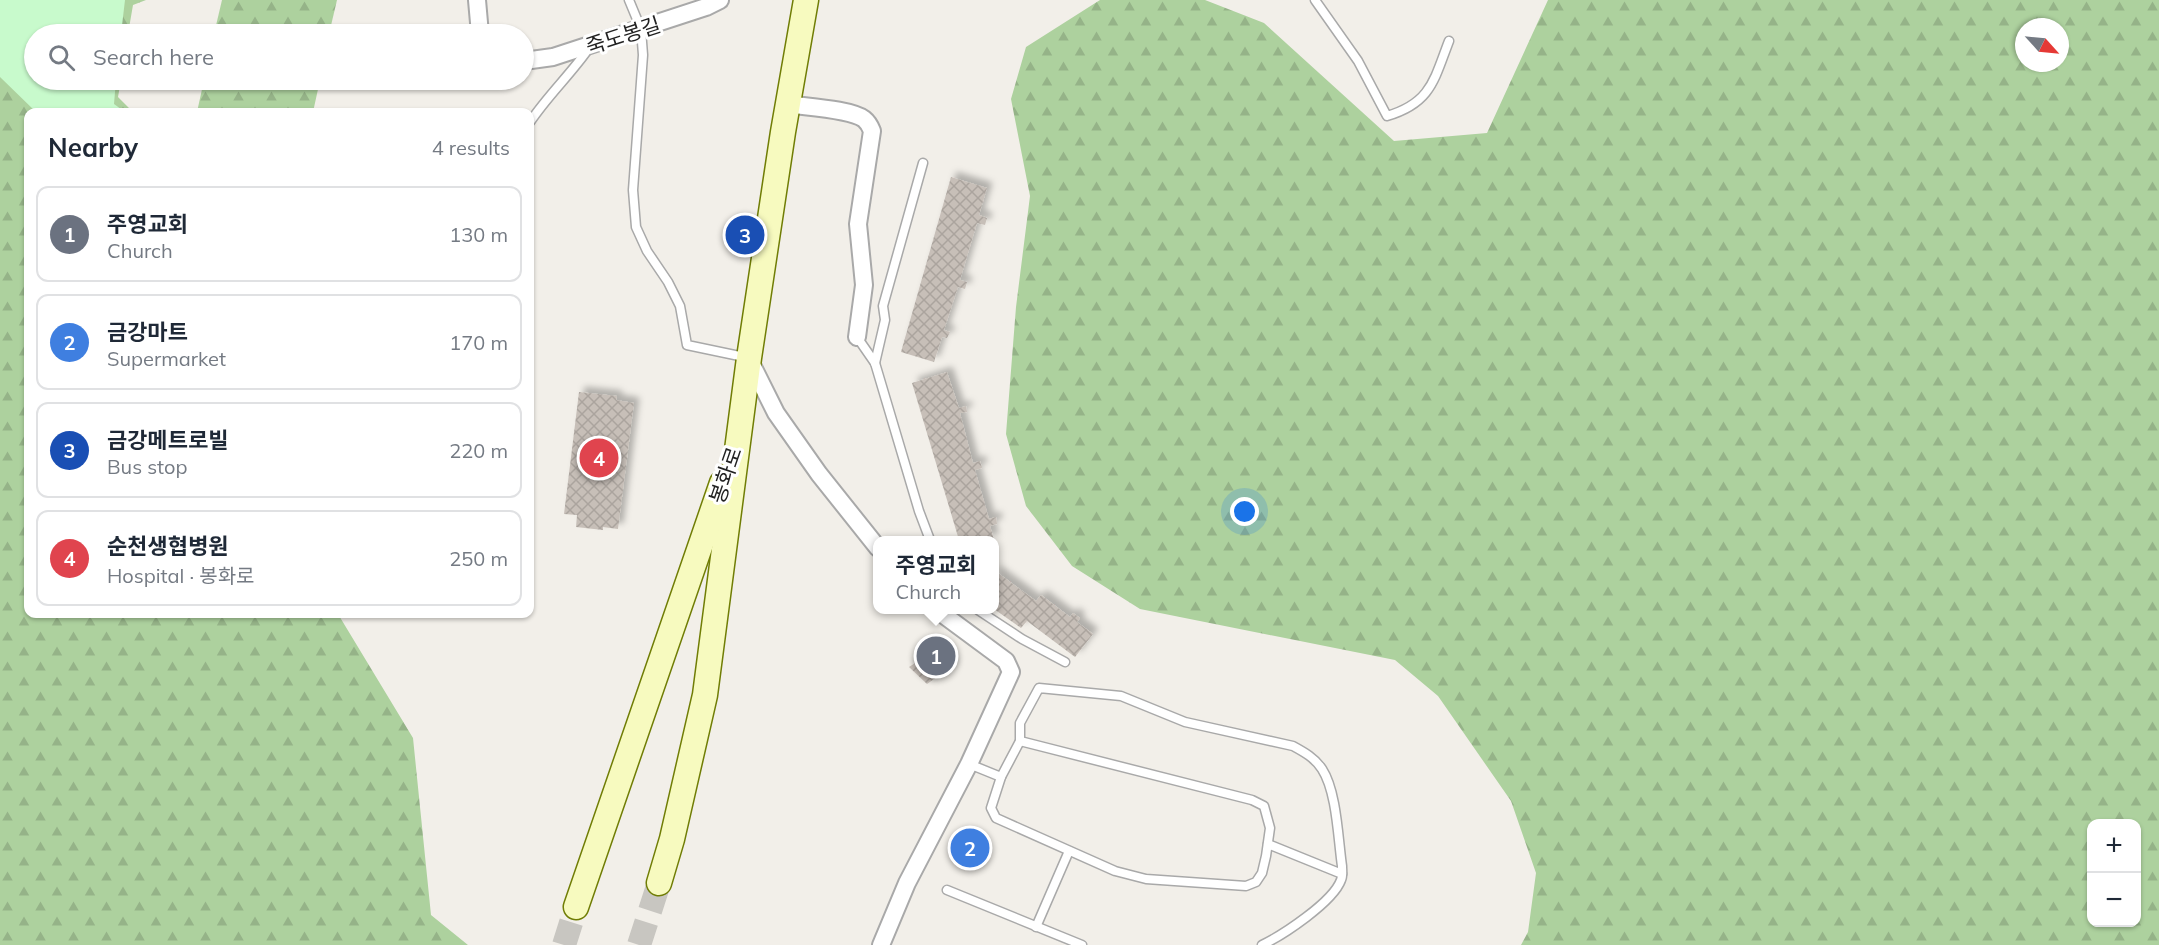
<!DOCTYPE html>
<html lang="en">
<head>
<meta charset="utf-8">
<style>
  body { margin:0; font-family:Mulish,"Noto Sans KR",sans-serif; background:#f6f6f7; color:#1f2937 }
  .controls { position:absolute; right:18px; bottom:18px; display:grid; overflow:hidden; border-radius:12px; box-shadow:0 2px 4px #0004 }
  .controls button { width:54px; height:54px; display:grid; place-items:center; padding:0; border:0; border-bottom:2px solid #e0e1e3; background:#fff; color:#1f2937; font:30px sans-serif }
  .compass { position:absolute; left:2015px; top:18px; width:54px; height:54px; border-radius:50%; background:#fff; box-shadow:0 2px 4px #0004; rotate:117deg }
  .you { position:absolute; left:1245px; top:512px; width:21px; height:21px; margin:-15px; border:4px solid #fff; border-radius:50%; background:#1a73e8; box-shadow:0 0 0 9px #1a73e833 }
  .badge { display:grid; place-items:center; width:39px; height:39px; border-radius:50%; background:#d40000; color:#fff; font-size:20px; font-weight:700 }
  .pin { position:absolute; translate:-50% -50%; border:3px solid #fff; box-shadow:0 2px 6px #0006 }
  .popup { position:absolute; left:873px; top:536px; width:126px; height:78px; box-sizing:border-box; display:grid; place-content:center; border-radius:12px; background:#fff; filter:drop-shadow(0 2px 4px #0005); font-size:20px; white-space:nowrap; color:#747a83 }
  .popup b { font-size:22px; color:#1f2937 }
  .popup::after { content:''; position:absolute; left:50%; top:100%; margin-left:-12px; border:12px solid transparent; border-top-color:#fff }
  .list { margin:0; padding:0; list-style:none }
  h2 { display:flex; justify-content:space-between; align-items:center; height:78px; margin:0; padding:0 24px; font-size:26px }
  h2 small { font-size:20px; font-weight:400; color:#747a83 }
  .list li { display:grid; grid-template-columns:39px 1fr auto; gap:18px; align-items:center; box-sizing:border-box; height:96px; margin:0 12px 12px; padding:0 12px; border:2px solid #e0e1e3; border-radius:12px }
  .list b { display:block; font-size:22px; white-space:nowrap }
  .list p { margin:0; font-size:20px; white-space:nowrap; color:#747a83 }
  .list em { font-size:20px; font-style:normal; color:#747a83 }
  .icon { flex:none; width:33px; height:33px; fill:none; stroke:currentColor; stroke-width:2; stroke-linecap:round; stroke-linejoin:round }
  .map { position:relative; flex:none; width:2159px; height:945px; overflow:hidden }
  .search { position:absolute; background:#fff; box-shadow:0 2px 4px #0004; left:24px; top:24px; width:510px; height:66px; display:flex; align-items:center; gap:15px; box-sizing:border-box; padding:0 21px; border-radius:33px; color:#747a83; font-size:22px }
  .panel { position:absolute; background:#fff; box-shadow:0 2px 4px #0004; left:24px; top:108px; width:510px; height:510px; border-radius:12px }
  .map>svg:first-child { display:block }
  .forest { fill:url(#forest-firs); fill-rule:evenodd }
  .park { fill:#c8facc }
  .building { fill:url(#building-cross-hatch); filter:url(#shadow) }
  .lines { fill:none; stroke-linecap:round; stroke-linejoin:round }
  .secondary-tunnel { stroke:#c8c6c1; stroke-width:24; stroke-dasharray:24 12; stroke-linecap:butt }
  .service-casing { stroke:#a9a9a9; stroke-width:11 }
  .minor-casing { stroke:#a9a9a9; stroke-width:20 }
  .secondary-casing { stroke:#707d05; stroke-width:27 }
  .service { stroke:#fff; stroke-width:8 }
  .minor { stroke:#fff; stroke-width:16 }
  .secondary { stroke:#f7fabf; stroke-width:24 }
  .labels { text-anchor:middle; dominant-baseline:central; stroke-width:6; stroke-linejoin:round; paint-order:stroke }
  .street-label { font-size:21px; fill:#222; stroke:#fff }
</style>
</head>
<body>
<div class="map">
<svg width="2159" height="945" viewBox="0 0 2159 945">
  <defs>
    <pattern id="forest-firs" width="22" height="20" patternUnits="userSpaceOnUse" patternTransform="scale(1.5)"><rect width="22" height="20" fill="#add19e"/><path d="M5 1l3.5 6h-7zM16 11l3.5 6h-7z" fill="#95b388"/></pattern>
    <pattern id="building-cross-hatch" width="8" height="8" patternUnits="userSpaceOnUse" patternTransform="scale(1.5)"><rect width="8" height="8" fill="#c7bfb8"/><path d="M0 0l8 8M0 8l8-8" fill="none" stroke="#aba49e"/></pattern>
    <filter id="shadow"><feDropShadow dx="5.5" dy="-5.5" stdDeviation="3" flood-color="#0004"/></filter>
  </defs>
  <rect width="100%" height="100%" fill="#f2efe9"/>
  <!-- forest -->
  <g class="forest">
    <polygon points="0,0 146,0 133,5 128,34 34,34 34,80 121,80 118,97 129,108 147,112 28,112 28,614 338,614 413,738 431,915 468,945 0,945"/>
    <polygon points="222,0 337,0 329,34 214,34"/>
    <path d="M1100,0H1205L1264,23L1394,141L1487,133L1548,0H2159V945H1521L1528,932L1536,873L1511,801L1438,696L1395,660L1140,609L1072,566L1026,506L1006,434L1016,307L1030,196L1011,99L1026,47ZM2024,27H2060V63H2024ZM2092,824H2136V922H2092Z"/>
    <polygon points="204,80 320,80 313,112 197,112"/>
  </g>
  <!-- park -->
  <polygon class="park" points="0,0 125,0 121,34 34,34 34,80 116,80 114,104 125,112 36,112 0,77"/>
  <!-- building -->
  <g class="building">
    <polygon points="951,177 987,188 979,215 987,218 985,225 977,223 960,280 967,282 965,289 958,287 944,330 950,332 947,338 942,337 934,362 901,352"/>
    <polygon points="947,372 959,408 966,406 967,412 960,413 973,463 980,461 982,468 975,470 989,519 996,517 997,524 990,526 994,540 959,540 912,383"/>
    <polygon points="579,392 617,396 616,400 634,403 618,529 603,527 603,530 576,527 577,515 564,514"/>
    <polygon points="994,570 1036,601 1041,595 1070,617 1073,613 1080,618 1077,622 1093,634 1075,657 1027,621 1021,628 994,609"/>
    <polygon points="941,646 951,667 927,684 909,667"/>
  </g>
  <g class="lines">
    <!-- secondary-tunnel -->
    <g class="secondary-tunnel">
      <polyline points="564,945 576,907"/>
      <polyline points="639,945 659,883"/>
    </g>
    <!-- service casing -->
    <g class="service-casing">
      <g id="service">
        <polyline points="629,0 641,29 643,55 633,190 636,227 647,251 668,282 680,306 687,345 749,358"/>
        <path d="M1315,0L1358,61L1387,116C1431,103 1434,80 1449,41"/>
        <path d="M530,122C548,95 571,74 589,48"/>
        <polyline points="857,337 875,363 919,511 930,540"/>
        <polyline points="875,363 885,320 883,306 923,163"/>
        <polyline points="978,610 1022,639 1065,662"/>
        <path d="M969,764L1001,777L1020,741V723L1039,688L1121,696L1185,722L1293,746C1304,752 1315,758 1322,769C1337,792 1338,839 1342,866C1342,871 1343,876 1341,880C1333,902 1283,935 1262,945"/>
        <polyline points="1001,777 991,808 996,818 1115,871 1146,879 1246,886 1256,882 1262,873 1266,856 1270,828 1264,806 1252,800 1020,741"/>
        <polyline points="1268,844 1342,874"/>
        <polyline points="947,890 1082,945"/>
        <polyline points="1036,927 1069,851"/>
      </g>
    </g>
    <!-- minor casing -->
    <g class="minor-casing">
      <g id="minor">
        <polyline points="477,0 480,34"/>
        <polyline points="524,61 553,57 706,7 720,0"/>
        <path d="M787,104C806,107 851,109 864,119C869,123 870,126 872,131L858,224L864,285L857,337"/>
        <polyline points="749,359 776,413 819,474 878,548"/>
        <polyline points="881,945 907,883 969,764 1011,672 1006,661 937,610"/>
      </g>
    </g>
    <!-- secondary casing -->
    <g class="secondary-casing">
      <g id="secondary">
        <polyline points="659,883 672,839 705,695 749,358 783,132 806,0"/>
        <polyline points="576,907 722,483"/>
      </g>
    </g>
    <!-- service -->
    <use href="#service" class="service"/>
    <!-- minor -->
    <use href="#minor" class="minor"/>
    <!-- secondary -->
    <use href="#secondary" class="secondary"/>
  </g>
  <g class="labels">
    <!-- street labels -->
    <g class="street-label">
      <text transform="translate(623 35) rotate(-18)">죽도봉길</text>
      <text transform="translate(725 475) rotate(-71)">봉화로</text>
    </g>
  </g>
</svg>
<div class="controls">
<button>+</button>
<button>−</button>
</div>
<svg class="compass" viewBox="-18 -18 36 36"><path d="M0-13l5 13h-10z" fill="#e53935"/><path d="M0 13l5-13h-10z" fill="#747a83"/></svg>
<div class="you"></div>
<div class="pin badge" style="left:936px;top:656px;background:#6b7280">1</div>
<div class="popup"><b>주영교회</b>Church</div>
<div class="pin badge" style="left:970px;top:848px;background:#3f7fe0">2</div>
<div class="pin badge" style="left:745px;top:235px;background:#1a4fb4">3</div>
<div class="pin badge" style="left:599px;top:458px;background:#e0444e">4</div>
<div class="search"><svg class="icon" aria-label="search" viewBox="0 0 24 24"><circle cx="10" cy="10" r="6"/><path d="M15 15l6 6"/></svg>Search here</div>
<section class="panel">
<h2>Nearby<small>4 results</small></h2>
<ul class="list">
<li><span class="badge" style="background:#6b7280">1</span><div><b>주영교회</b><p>Church</p></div><em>130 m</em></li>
<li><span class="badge" style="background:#3f7fe0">2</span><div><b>금강마트</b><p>Supermarket</p></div><em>170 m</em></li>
<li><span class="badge" style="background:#1a4fb4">3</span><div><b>금강메트로빌</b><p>Bus stop</p></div><em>220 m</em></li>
<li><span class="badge" style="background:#e0444e">4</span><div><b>순천생협병원</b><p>Hospital · 봉화로</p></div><em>250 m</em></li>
</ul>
</section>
</div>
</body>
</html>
